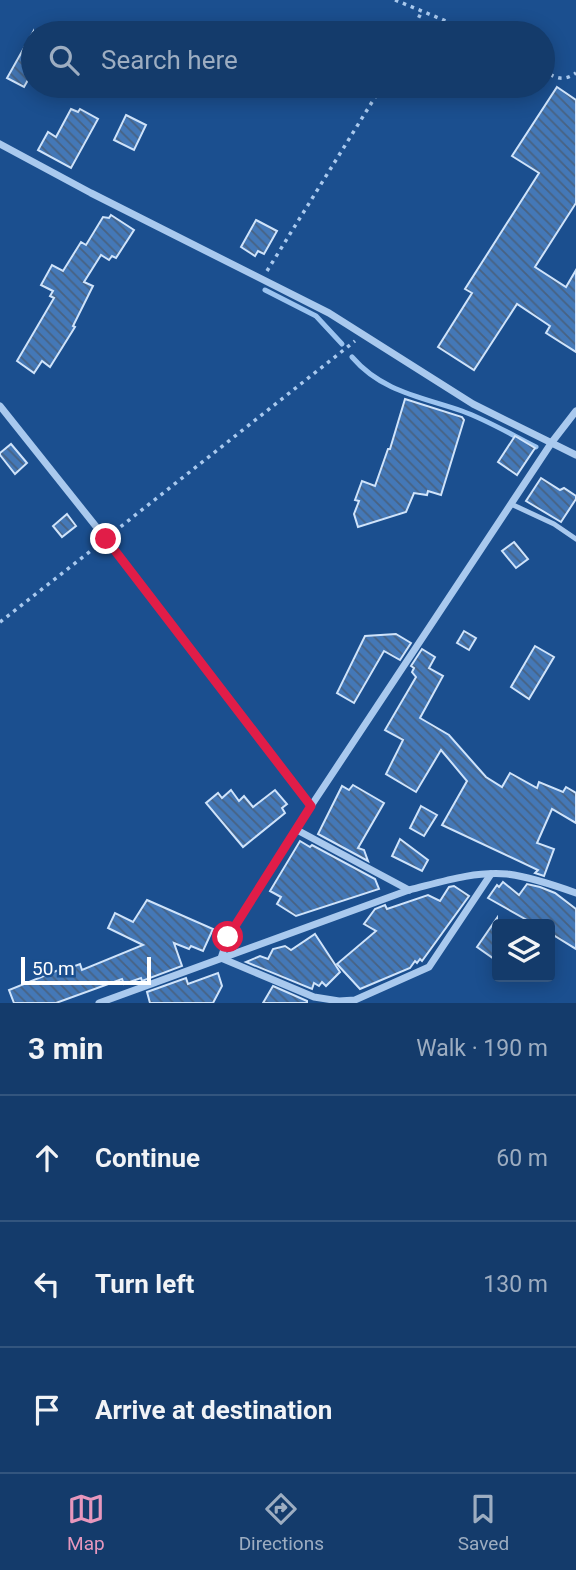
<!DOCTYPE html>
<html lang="en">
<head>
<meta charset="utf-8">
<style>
  body { margin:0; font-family:Roboto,sans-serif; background:#1d4271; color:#f1f3f6 }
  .controls { position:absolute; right:21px; bottom:21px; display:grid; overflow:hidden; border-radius:7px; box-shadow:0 4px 18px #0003 }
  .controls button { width:63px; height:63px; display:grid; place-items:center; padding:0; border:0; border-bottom:2px solid #33557e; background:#143b6b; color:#f1f3f6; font:35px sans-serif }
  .scale { position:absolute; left:21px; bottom:18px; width:130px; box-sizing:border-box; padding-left:7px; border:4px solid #fff; border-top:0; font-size:19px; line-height:24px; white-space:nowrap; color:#fff; -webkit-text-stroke:5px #1b4f8f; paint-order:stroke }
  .stop { position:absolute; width:21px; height:21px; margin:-16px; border:5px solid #e11d48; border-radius:50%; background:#fff }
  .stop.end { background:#e11d48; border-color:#fff; box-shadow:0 2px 7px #0008 }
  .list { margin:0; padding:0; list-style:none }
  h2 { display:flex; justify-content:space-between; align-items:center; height:91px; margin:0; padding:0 28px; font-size:30px }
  h2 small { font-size:23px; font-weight:400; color:#9dadc1 }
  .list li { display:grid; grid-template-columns:46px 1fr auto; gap:21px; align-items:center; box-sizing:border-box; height:126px; padding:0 28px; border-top:2px solid #33557e }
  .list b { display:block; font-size:26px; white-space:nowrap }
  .list em { font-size:23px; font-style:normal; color:#9dadc1 }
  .icon { flex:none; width:38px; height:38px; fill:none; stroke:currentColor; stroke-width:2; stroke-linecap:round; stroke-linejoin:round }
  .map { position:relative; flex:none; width:576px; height:1003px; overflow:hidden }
  .search { position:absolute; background:#143b6b; box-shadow:0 4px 18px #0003; left:21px; right:21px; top:21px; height:77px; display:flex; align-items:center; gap:18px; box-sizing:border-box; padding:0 24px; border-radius:38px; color:#9dadc1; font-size:26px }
  .sheet { height:469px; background:#143b6b }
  nav { display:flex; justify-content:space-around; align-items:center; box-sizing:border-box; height:98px; border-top:2px solid #33557e; background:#143b6b; font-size:19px; color:#9dadc1 }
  nav a { display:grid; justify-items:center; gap:4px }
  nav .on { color:#e797bd }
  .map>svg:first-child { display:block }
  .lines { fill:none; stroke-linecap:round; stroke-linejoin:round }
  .stream { stroke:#9cc4f0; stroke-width:5 }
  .building { fill:url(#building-back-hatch); stroke:#cfe3fa; stroke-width:2 }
  .path { stroke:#a9c9ee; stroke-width:3.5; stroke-dasharray:3.5 5; stroke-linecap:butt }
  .service { stroke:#a9c9ee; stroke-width:5 }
  .minor { stroke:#a9c9ee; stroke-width:7 }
  .route { stroke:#e11d48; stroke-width:9 }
</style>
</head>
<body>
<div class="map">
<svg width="576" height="1003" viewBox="0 0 576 1003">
  <defs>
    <pattern id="building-back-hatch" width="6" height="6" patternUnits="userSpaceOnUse" patternTransform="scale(1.75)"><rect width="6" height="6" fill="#4478b7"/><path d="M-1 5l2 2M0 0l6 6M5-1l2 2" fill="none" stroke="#486282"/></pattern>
  </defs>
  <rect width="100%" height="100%" fill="#1b4f8f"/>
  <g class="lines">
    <!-- stream -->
    <g class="stream">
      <polyline points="265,290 316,316 342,344"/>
      <path d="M352,357C382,392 422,397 462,411C487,420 512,435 536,447"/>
    </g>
  </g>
  <!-- building -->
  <g class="building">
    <polygon points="33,32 33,83 28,80 24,87 7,78"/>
    <polygon points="557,87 576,100 576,203 535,267 566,287 576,270 576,352 546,333 550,326 517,304 474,370 438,347 472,293 465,289 539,173 512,156"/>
    <polygon points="71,109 78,112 80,109 98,119 71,168 38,150 48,132 56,137"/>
    <polygon points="126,115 146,125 134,150 114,140"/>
    <polygon points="111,215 134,230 116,258 112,256 109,260 101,255 84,282 93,286 73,326 75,327 50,367 42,361 34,373 17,361 54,298 50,296 53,291 41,285 52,265 63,271 81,242 86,245 103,217 109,218"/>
    <polygon points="256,220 277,231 264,254 258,251 255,256 241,247"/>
    <polygon points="405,399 462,417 464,420 441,495 428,491 427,495 414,493 406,512 358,527 354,514 359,501 355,500 362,481 375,486 388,449 390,449"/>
    <polygon points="515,436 535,448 517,475 498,462"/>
    <polygon points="11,444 27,463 15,474 0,455 0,453"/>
    <polygon points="541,478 560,490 564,488 576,496 576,499 561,522 526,501"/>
    <polygon points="67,514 76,526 62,537 53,526"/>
    <polygon points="514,542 528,559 516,568 502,551"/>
    <polygon points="464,631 476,638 469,650 457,643"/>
    <polygon points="396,634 411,643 400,660 384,651 354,703 337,693 365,636"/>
    <polygon points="535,646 554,657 529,699 511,687"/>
    <polygon points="422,649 435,657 429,668 443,676 420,718 449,735 486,777 502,787 510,773 537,788 539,782 563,792 566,787 576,793 576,823 552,809 537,843 554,849 544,876 535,873 538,870 442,825 467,781 441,750 416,792 386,774 403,740 385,730 416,677 412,672 414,668 411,666"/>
    <polygon points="353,785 384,803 358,848 364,850 368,861 318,834 342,786 349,790"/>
    <polygon points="231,790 239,801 244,796 253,807 275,790 287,804 282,808 285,813 243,847 206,803 218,793 222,798"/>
    <polygon points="421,806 437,815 424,836 410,828"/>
    <polygon points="400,839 428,860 422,871 392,856"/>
    <polygon points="300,841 310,847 312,845 375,879 379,889 296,916 277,904 281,897 270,891"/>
    <polygon points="503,882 519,895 527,884 540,887 555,893 576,909 576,949 550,933 550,924 534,924 488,898 497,885 499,887"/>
    <polygon points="454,886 469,896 422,961 420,959 417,963 415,961 410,968 360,989 337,964 376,931 364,924 375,909 385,905 387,909 428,895 440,901 449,887"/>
    <polygon points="147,900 213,929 203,951 191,946 189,949 174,943 182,966 142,981 141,978 124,984 122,979 56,1003 14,1003 9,990 66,967 67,969 80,964 82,970 143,945 108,928 115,913 133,922"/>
    <polygon points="497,918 497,961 477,947"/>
    <polygon points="315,934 340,972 326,986 322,982 319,986 314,983 312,989 246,962 260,956 268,959 273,949 285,946 291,950"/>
    <polygon points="218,973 222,986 213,1003 150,1003 147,992 186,978 188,984"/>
    <polygon points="273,986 307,1001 307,1003 263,1003"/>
  </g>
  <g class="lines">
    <!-- path -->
    <g class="path">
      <polyline points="395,0 475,33"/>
      <polyline points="411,33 422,11"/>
      <path d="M543,70C555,78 563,82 576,73"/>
      <polyline points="267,271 382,86"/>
      <polyline points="114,532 355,341"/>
      <polyline points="0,622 97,546"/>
    </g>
    <!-- service -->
    <polyline class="service" points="511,504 554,524 576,539"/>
    <!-- minor -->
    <g class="minor">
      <polyline points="0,144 91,193 329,313 473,404 576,455"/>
      <polyline points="0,406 106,539 311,806"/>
      <polyline points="297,830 409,890"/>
      <polyline points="491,874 429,967 355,1000 339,1001 314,997 221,958 228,937 311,806 552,442 576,411"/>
      <path d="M99,1003L409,890C441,882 474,871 507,874C530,877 554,885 576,893"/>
    </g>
  </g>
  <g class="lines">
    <!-- route -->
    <polyline class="route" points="106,539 311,806 228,937"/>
  </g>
</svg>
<div class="controls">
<button><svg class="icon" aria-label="layers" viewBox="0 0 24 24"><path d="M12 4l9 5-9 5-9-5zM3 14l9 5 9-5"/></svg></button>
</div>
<div class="scale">50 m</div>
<div class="stop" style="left:228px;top:937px"></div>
<div class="stop end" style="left:106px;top:539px"></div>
<div class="search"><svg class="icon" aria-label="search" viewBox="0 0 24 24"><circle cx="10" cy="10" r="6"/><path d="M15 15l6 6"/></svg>Search here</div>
</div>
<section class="sheet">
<h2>3 min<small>Walk · 190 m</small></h2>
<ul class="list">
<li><svg class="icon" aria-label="ahead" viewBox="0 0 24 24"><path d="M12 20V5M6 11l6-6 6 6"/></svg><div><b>Continue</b></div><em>60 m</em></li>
<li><svg class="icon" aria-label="left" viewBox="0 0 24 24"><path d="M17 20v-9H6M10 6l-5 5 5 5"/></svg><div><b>Turn left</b></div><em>130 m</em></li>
<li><svg class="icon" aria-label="arrive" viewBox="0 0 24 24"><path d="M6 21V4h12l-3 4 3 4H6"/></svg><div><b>Arrive at destination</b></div></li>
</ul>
</section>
<nav>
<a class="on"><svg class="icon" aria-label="map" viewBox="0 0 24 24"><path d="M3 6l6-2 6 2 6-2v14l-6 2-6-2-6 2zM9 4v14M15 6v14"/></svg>Map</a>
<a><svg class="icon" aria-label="directions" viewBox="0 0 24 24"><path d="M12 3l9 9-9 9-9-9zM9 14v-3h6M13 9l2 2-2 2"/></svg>Directions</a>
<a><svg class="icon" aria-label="saved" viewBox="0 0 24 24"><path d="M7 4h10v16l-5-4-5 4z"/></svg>Saved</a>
</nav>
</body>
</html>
